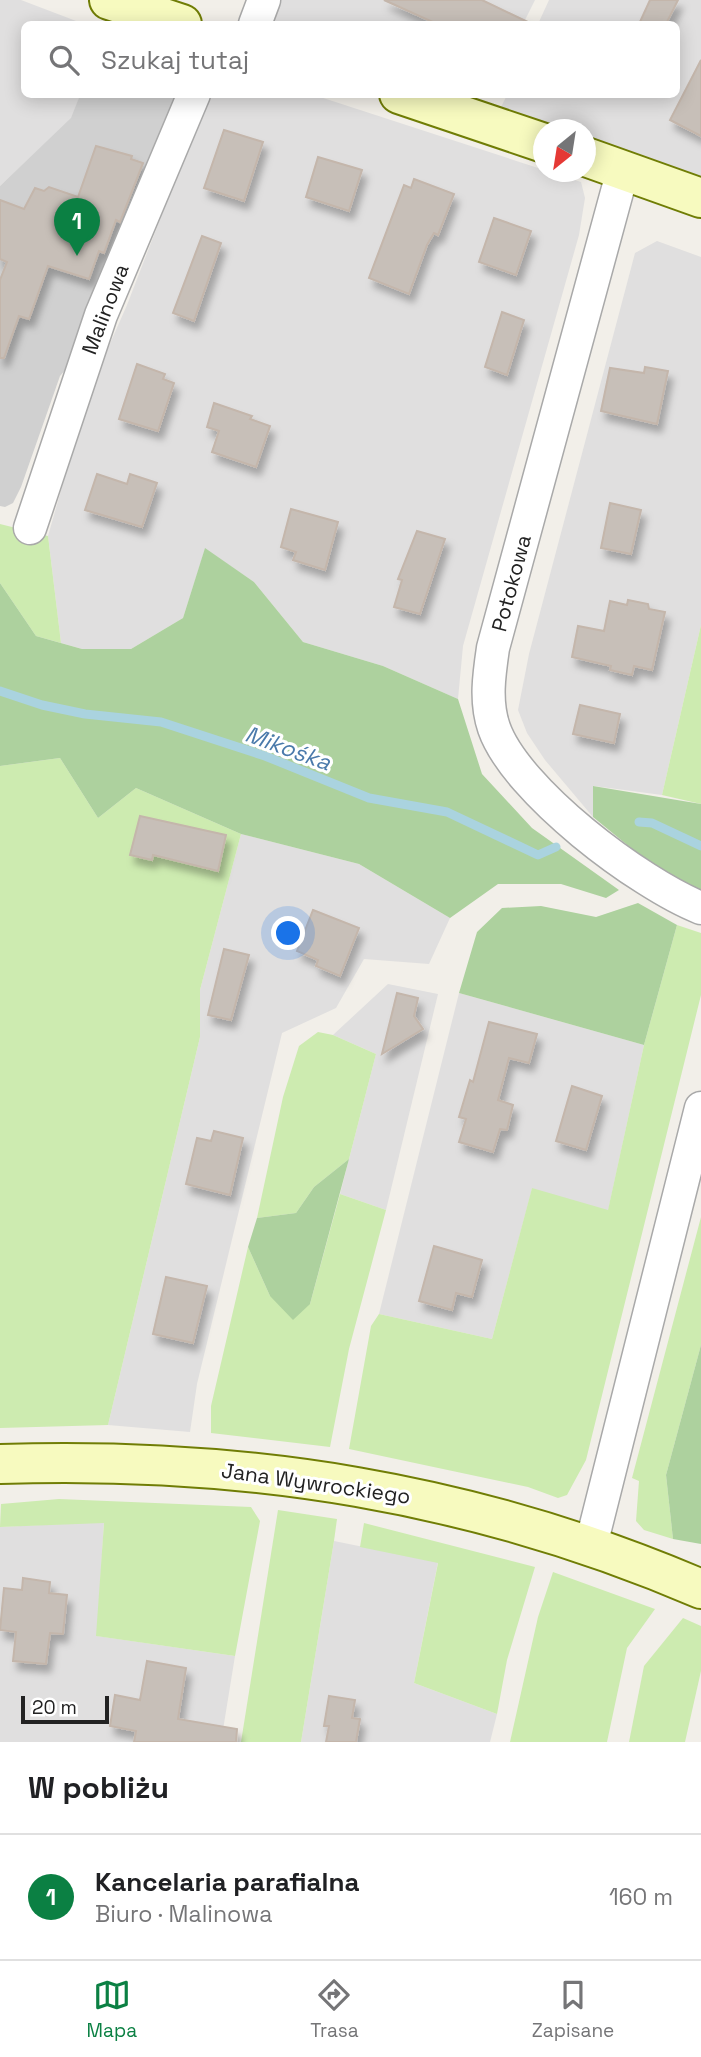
<!DOCTYPE html>
<html lang="pl">
<head>
<meta charset="utf-8">
<style>
  body { margin:0; font-family:"Space Grotesk",sans-serif; background:#f2f2f2; color:#202124 }
  .compass { position:absolute; left:533px; top:119px; width:63px; height:63px; border-radius:50%; background:#fff; box-shadow:0 4px 18px #0003; rotate:210deg }
  .scale { position:absolute; left:21px; bottom:18px; width:88px; box-sizing:border-box; padding-left:7px; border:4px solid #222; border-top:0; font-size:19px; line-height:24px; white-space:nowrap; color:#222; -webkit-text-stroke:5px #fff; paint-order:stroke }
  .you { position:absolute; left:289px; top:934px; width:24px; height:24px; margin:-18px; border:5px solid #fff; border-radius:50%; background:#1a73e8; box-shadow:0 0 0 10px #1a73e833 }
  .badge { display:grid; place-items:center; width:46px; height:46px; border-radius:50%; background:#0b8043; color:#fff; font-size:23px; font-weight:700 }
  .pin { position:absolute; translate:-50% -58px; filter:drop-shadow(0 2px 4px #0008) }
  .pin::after { content:''; position:absolute; top:37px; width:24px; height:21px; background:inherit; clip-path:polygon(0 0,100% 0,50% 100%) }
  .list { margin:0; padding:0; list-style:none }
  h2 { display:flex; justify-content:space-between; align-items:center; height:91px; margin:0; padding:0 28px; font-size:30px }
  h2 small { font-size:23px; font-weight:400; color:#757577 }
  .list li { display:grid; grid-template-columns:46px 1fr auto; gap:21px; align-items:center; box-sizing:border-box; height:126px; padding:0 28px; border-top:2px solid #e0e0e0 }
  .list b { display:block; font-size:26px; white-space:nowrap }
  .list p { margin:0; font-size:23px; white-space:nowrap; color:#757577 }
  .list em { font-size:23px; font-style:normal; color:#757577 }
  .icon { flex:none; width:38px; height:38px; fill:none; stroke:currentColor; stroke-width:2; stroke-linecap:round; stroke-linejoin:round }
  .map { position:relative; flex:none; width:701px; height:1742px; overflow:hidden }
  .search { position:absolute; background:#fff; box-shadow:0 4px 18px #0003; left:21px; right:21px; top:21px; height:77px; display:flex; align-items:center; gap:18px; box-sizing:border-box; padding:0 24px; border-radius:10px; color:#757577; font-size:26px }
  .sheet { height:217px; background:#fff }
  nav { display:flex; justify-content:space-around; align-items:center; box-sizing:border-box; height:98px; border-top:2px solid #e0e0e0; background:#fff; font-size:19px; color:#757577 }
  nav a { display:grid; justify-items:center; gap:4px }
  nav .on { color:#0b8043 }
  .map>svg:first-child { display:block }
  .residential { fill:#e0dfdf }
  .religious { fill:#d0d0d0 }
  .grass { fill:#cdebb0 }
  .forest { fill:#add19e }
  .lines { fill:none; stroke-linecap:round; stroke-linejoin:round }
  .stream { stroke:#aad3df; stroke-width:9 }
  .building { fill:#c7bfb8; stroke:#c4b6ab; stroke-width:2; filter:url(#shadow) }
  .street-casing { stroke:#a9a9a9; stroke-width:35 }
  .secondary-casing { stroke:#707d05; stroke-width:42 }
  .street { stroke:#fff; stroke-width:32 }
  .secondary { stroke:#f7fabf; stroke-width:38 }
  .labels { text-anchor:middle; dominant-baseline:central; stroke-width:6; stroke-linejoin:round; paint-order:stroke }
  .street-label { font-size:21px; fill:#222; stroke:#fff }
  .water-label { font-size:23px; font-style:italic; fill:#4a7aab; stroke:#fff }
</style>
</head>
<body>
<div class="map">
<svg width="701" height="1742" viewBox="0 0 701 1742">
  <defs>
    <filter id="shadow"><feDropShadow dx="4.5" dy="8" stdDeviation="3.5" flood-color="#0004"/></filter>
  </defs>
  <rect width="100%" height="100%" fill="#f2efe9"/>
  <!-- residential -->
  <g class="residential">
    <polygon points="0,0 21,0 84,24 24,24 24,94 80,95 72,118 0,186"/>
    <polygon points="271,0 535,0 523,24 275,24 267,12"/>
    <polygon points="549,0 701,0 701,177 586,137 586,130 565,129 501,107 507,95 676,94 676,24 538,24"/>
    <polygon points="208,95 314,95 581,182 585,198 579,235 463,646 458,699 383,666 303,642 254,582 205,549 183,618 131,649 82,649 61,643 48,536 90,389 127,305"/>
    <polygon points="657,241 701,257 701,625 662,795 594,786 593,817 545,760 527,733 518,710 529,654 635,253"/>
    <polygon points="241,834 359,864 450,918 429,964 364,959 336,1008 282,1033 197,1384 190,1432 108,1425 200,1037 200,990"/>
    <polygon points="388,984 438,994 386,1210 340,1194 376,1054 333,1035"/>
    <polygon points="459,993 644,1045 608,1211 532,1189 492,1339 379,1314"/>
    <polygon points="104,1522 97,1636 235,1656 221,1742 0,1742 0,1527"/>
    <polygon points="334,1541 438,1562 414,1683 497,1714 490,1742 301,1742"/>
  </g>
  <!-- religious -->
  <polygon class="religious" points="80,95 181,95 66,369 60,376 21,487 13,503 5,507 0,506 0,186 71,118"/>
  <!-- grass -->
  <g class="grass">
    <polygon points="0,524 48,536 61,643 36,636 0,583"/>
    <polygon points="701,625 701,804 662,795"/>
    <polygon points="60,758 98,818 136,788 241,834 200,990 200,1037 108,1425 0,1428 0,766"/>
    <polygon points="677,925 701,933 701,995 586,1460 567,1495 558,1498 528,1487 349,1449 371,1326 379,1314 492,1339 532,1188 608,1210 644,1045"/>
    <polygon points="318,1032 333,1035 376,1054 349,1159 314,1187 296,1213 257,1218 283,1097 299,1046"/>
    <polygon points="340,1194 386,1210 349,1349 330,1447 211,1433 211,1406 248,1247 270,1296 310,1304"/>
    <polygon points="701,1217 701,1345 666,1475 673,1539 644,1530 636,1521 639,1481 632,1478"/>
    <polygon points="59,1499 251,1507 260,1521 235,1656 96,1636 104,1523 0,1527 1,1504"/>
    <polygon points="278,1510 337,1519 334,1541 301,1742 241,1742"/>
    <polygon points="364,1523 535,1567 507,1660 497,1714 414,1683 438,1563 360,1547"/>
    <polygon points="553,1572 655,1609 627,1648 607,1742 510,1742 538,1617"/>
    <polygon points="683,1618 701,1626 701,1671 685,1742 629,1742 644,1666"/>
  </g>
  <!-- forest -->
  <g class="forest">
    <polygon points="205,548 254,582 303,642 383,666 458,699 482,774 532,828 619,890 606,898 561,884 498,884 450,918 359,864 241,834 136,788 98,818 60,758 0,766 0,583 36,636 82,649 131,649 183,618"/>
    <polygon points="593,786 701,804 701,891 659,871 593,817"/>
    <polygon points="638,903 677,925 644,1045 459,993 477,932 502,908 541,906 596,917"/>
    <polygon points="349,1159 310,1304 293,1320 270,1296 248,1247 257,1218 296,1213 314,1187"/>
    <polygon points="701,1345 701,1544 673,1539 666,1475"/>
  </g>
  <g class="lines">
    <!-- stream -->
    <g class="stream">
      <polyline points="0,691 42,705 85,714 161,722 265,756 369,798 447,812 538,855 556,847"/>
      <polyline points="639,822 652,823 701,846"/>
    </g>
  </g>
  <!-- building -->
  <g class="building">
    <polygon points="384,0 482,0 532,24 437,24"/>
    <polygon points="650,0 678,0 666,24 639,24"/>
    <polygon points="701,60 701,136 670,120"/>
    <polygon points="224,130 263,142 244,201 204,188"/>
    <polygon points="96,146 132,156 131,159 143,163 120,222 116,220 104,253 99,251 89,279 48,266 29,319 19,316 4,358 0,358 0,280 7,262 0,259 0,200 24,209 35,188 44,191 49,187 78,197"/>
    <polygon points="318,157 362,170 349,211 306,197"/>
    <polygon points="414,179 454,194 438,235 434,233 427,245 409,294 369,278 404,185 411,188"/>
    <polygon points="494,218 531,231 516,275 479,262"/>
    <polygon points="202,236 221,243 194,321 173,313"/>
    <polygon points="502,312 524,320 507,375 485,367"/>
    <polygon points="137,364 165,374 163,379 174,383 158,431 119,419"/>
    <polygon points="645,367 668,371 657,424 601,411 610,368 644,373"/>
    <polygon points="214,403 252,416 250,419 270,426 256,467 212,452 219,431 207,427"/>
    <polygon points="97,474 127,484 130,474 157,483 142,527 85,510"/>
    <polygon points="610,503 641,510 631,554 601,548"/>
    <polygon points="291,509 338,522 325,570 293,560 296,552 281,547"/>
    <polygon points="417,531 445,539 420,614 394,607 402,580 398,579"/>
    <polygon points="628,600 648,604 649,609 665,612 652,670 634,666 632,675 610,670 611,666 572,657 578,626 604,631 610,601 627,605"/>
    <polygon points="580,705 620,714 614,743 573,734"/>
    <polygon points="140,816 226,835 218,871 153,855 152,860 130,855"/>
    <polygon points="313,910 359,928 340,976 316,966 318,960 297,951"/>
    <polygon points="224,949 249,955 231,1020 208,1015"/>
    <polygon points="397,993 418,998 414,1016 423,1029 382,1054"/>
    <polygon points="489,1022 537,1034 529,1063 509,1058 498,1100 513,1105 507,1130 500,1129 493,1152 459,1142 466,1119 459,1117 470,1080 473,1082"/>
    <polygon points="572,1086 602,1096 586,1150 556,1141"/>
    <polygon points="214,1131 243,1138 230,1195 186,1184 197,1138 211,1141"/>
    <polygon points="434,1246 482,1260 472,1297 456,1293 452,1310 419,1301"/>
    <polygon points="166,1277 207,1286 193,1343 153,1334"/>
    <polygon points="23,1578 50,1582 49,1593 67,1595 63,1634 50,1633 46,1664 13,1661 16,1632 0,1630 4,1588 22,1590"/>
    <polygon points="147,1661 186,1668 178,1719 237,1729 236,1742 134,1742 136,1731 110,1726 115,1695 140,1700"/>
    <polygon points="329,1696 355,1700 352,1718 360,1719 356,1742 326,1742 329,1726 324,1726"/>
  </g>
  <g class="lines">
    <!-- street casing -->
    <g class="street-casing">
      <g id="street">
        <polyline points="255,24 264,0"/>
        <path d="M623,170L493,648C489,675 485,702 494,728C516,791 640,884 701,908"/>
        <polyline points="30,528 101,315 194,94"/>
        <polyline points="591,1545 701,1108"/>
      </g>
    </g>
    <!-- secondary casing -->
    <g class="secondary-casing">
      <g id="secondary">
        <polyline points="109,0 182,24"/>
        <polyline points="399,94 544,143"/>
        <polyline points="586,157 701,198"/>
        <path d="M0,1464C245,1456 475,1492 701,1589"/>
      </g>
    </g>
    <!-- street -->
    <use href="#street" class="street"/>
    <!-- secondary -->
    <use href="#secondary" class="secondary"/>
  </g>
  <g class="labels">
    <!-- street labels -->
    <g class="street-label">
      <text transform="translate(105 309) rotate(-69)">Malinowa</text>
      <text transform="translate(511 583) rotate(-75)">Potokowa</text>
      <text transform="translate(316 1483) rotate(8)">Jana Wywrockiego</text>
    </g>
    <!-- water labels -->
    <g class="water-label">
      <text transform="translate(288 748) rotate(20)">Mikośka</text>
    </g>
  </g>
</svg>
<svg class="compass" viewBox="-18 -18 36 36"><path d="M0-13l5 13h-10z" fill="#e53935"/><path d="M0 13l5-13h-10z" fill="#757577"/></svg>
<div class="scale">20 m</div>
<div class="you"></div>
<div class="pin badge" style="left:77px;top:256px">1</div>
<div class="search"><svg class="icon" aria-label="search" viewBox="0 0 24 24"><circle cx="10" cy="10" r="6"/><path d="M15 15l6 6"/></svg>Szukaj tutaj</div>
</div>
<section class="sheet">
<h2>W pobliżu<small></small></h2>
<ul class="list">
<li><span class="badge">1</span><div><b>Kancelaria parafialna</b><p>Biuro · Malinowa</p></div><em>160 m</em></li>
</ul>
</section>
<nav>
<a class="on"><svg class="icon" aria-label="map" viewBox="0 0 24 24"><path d="M3 6l6-2 6 2 6-2v14l-6 2-6-2-6 2zM9 4v14M15 6v14"/></svg>Mapa</a>
<a><svg class="icon" aria-label="directions" viewBox="0 0 24 24"><path d="M12 3l9 9-9 9-9-9zM9 14v-3h6M13 9l2 2-2 2"/></svg>Trasa</a>
<a><svg class="icon" aria-label="saved" viewBox="0 0 24 24"><path d="M7 4h10v16l-5-4-5 4z"/></svg>Zapisane</a>
</nav>
</body>
</html>
